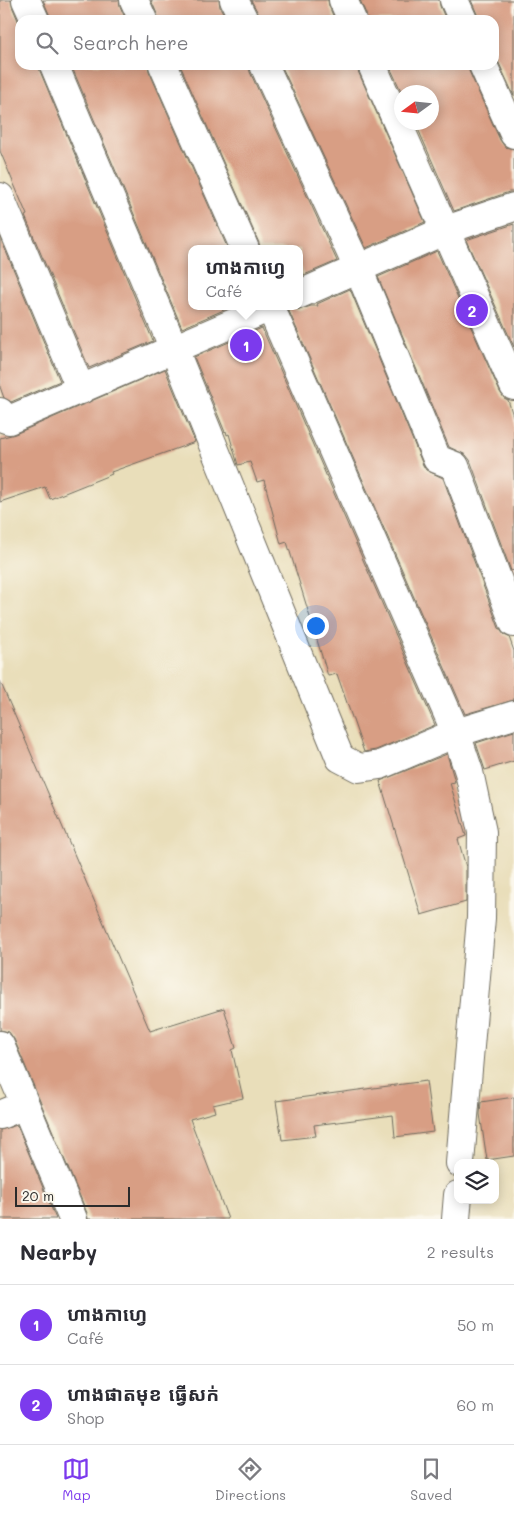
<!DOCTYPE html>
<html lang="en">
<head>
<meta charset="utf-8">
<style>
  body { margin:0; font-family:Mali,"Noto Sans Khmer",sans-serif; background:#f2f2f3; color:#2b2b33 }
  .controls { position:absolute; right:15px; bottom:15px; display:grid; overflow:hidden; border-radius:10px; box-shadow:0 2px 12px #0003 }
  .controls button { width:45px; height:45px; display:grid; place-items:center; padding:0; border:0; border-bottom:1px solid #e1e1e2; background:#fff; color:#2b2b33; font:25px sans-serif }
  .compass { position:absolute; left:394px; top:85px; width:45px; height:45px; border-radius:50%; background:#fff; box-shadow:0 2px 12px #0003; rotate:255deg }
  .scale { position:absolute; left:15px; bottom:12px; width:115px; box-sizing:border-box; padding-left:5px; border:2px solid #2b2b2b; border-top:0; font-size:14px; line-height:18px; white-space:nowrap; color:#2b2b2b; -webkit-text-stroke:4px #fbf7ec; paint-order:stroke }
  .you { position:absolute; left:315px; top:625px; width:18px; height:18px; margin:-12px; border:4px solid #fff; border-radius:50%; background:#1a73e8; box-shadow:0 0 0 8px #1a73e833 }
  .badge { display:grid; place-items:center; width:32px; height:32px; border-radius:50%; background:#7c3aed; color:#fff; font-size:16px; font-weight:700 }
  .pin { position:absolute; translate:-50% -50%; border:2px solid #fff; box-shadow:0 1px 5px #0006 }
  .popup { position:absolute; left:188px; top:245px; width:115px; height:65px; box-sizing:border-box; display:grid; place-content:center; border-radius:10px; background:#fff; filter:drop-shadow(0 1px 4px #0005); font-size:16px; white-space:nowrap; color:#7c7c81 }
  .popup b { font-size:19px; color:#2b2b33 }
  .popup::after { content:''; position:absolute; left:50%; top:100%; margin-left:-10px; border:10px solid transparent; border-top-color:#fff }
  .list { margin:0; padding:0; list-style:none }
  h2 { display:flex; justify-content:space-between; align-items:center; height:65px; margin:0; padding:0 20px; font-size:21px }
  h2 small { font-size:16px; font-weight:400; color:#7c7c81 }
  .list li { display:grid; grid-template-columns:32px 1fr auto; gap:15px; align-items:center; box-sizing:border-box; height:80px; padding:0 20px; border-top:1px solid #e1e1e2 }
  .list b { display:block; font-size:19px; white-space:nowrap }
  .list p { margin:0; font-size:16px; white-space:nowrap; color:#7c7c81 }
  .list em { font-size:16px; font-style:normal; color:#7c7c81 }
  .icon { flex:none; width:28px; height:28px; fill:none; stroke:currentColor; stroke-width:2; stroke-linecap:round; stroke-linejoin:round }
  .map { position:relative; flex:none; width:514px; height:1219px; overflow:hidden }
  .search { position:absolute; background:#fff; box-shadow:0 2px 12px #0003; left:15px; right:15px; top:15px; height:55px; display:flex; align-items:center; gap:12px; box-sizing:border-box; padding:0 18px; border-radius:15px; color:#7c7c81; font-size:19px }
  .sheet { height:225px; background:#fff }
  nav { display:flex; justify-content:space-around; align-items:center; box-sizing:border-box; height:70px; border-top:1px solid #e1e1e2; background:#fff; font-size:14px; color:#7c7c81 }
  nav a { display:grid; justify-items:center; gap:2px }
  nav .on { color:#7c3aed }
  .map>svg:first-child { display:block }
  .building { fill:#d89e84 }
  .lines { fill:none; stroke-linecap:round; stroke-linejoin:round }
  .minor-casing { stroke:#6e6a5d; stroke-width:30 }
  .minor { stroke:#fff; stroke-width:28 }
</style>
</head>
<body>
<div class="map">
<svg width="514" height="1219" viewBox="0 0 514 1219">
  <rect width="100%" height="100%" fill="#fbf7ec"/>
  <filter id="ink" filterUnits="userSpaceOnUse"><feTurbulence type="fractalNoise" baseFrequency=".02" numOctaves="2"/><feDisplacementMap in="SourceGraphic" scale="10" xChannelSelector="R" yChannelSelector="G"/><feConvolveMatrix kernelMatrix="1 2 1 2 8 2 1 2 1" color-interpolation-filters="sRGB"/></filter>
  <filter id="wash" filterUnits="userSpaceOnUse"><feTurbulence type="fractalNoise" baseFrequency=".0096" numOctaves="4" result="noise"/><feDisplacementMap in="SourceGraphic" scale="20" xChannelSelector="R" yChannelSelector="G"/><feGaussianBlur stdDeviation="1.12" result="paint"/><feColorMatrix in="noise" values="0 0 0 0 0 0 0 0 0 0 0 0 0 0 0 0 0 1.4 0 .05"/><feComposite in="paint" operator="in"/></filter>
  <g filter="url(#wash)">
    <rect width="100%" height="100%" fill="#e9deba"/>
    <g id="blocks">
      <!-- building -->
      <g class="building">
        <polygon points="0,0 11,0 12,6 20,25 20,65 39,65 40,71 153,341 89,368 25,216 27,215 0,151"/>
        <polygon points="43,0 119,0 120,6 126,20 50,20 49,14"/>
        <polygon points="151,0 219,0 220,7 227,20 158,20 157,14"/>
        <polygon points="251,0 328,0 329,6 335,20 259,20 258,13"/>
        <polygon points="360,0 439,0 440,6 446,20 367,20 366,14"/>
        <polygon points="471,0 514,0 514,96 497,59 494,55 494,20 478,20 477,14"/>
        <polygon points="71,65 148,65 149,71 228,249 192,249 192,306 233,306 182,328"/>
        <polygon points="180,65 249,65 250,72 337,261 304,275 300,264 300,249 260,249 259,243"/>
        <polygon points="281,65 357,65 358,71 425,222 366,248"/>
        <polygon points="389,65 468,65 469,71 500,140 505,147 514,149 514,192 509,192 454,211 415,122 432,122 432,92 402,93"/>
        <polygon points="514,224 514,347 466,240"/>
        <polygon points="0,237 60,381 11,402 4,398 0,387"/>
        <polygon points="437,251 500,392 504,398 508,400 514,419 514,570 511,571 470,460 466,455 449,447 378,277"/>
        <polygon points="350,289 423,465 426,470 443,478 499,628 504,635 509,637 514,651 514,700 465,714 288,309 288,306 299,310 311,306 318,306 317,304"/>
        <polygon points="262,328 435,725 376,750 364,752 337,674 328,676 287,542 281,544 264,480 257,482 250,462 238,465 229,434 227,435 226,431 225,432 194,357"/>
        <polygon points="165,369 195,442 111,472 112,474 50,499 45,487 0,502 0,438 15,434"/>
        <polygon points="0,681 150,1031 224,1008 236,1048 232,1050 243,1098 213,1105 215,1112 190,1119 228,1219 88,1219 87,1213 14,1039 9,1032 0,1030"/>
        <polygon points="514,731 514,761 485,770 476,743"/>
        <polygon points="447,754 455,782 450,783 466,836 458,839 466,867 466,902 421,915 380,781"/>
        <polygon points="426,1081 433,1132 395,1137 393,1115 314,1125 316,1136 282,1140 276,1101"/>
        <polygon points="514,1097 514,1156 487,1160 480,1114 481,1102"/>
        <polygon points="17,1125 56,1219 0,1219 0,1130"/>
      </g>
    </g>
  </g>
  <g filter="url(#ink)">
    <use href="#blocks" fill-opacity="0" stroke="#6e6a5d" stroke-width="1"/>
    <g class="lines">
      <!-- minor casing -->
      <g class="minor-casing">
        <g id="minor">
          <polyline points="26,0 35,20"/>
          <polyline points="134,0 143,20"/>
          <polyline points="234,0 244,20"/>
          <polyline points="343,0 352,20"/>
          <polyline points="454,0 463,20"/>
          <polyline points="54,65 174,349 340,758 359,768 380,765 456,733 514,715"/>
          <polyline points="163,65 245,249"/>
          <polyline points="264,65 358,268 437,459 455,466 514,623"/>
          <polyline points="372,65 514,386"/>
          <polyline points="483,65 514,134"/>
          <polyline points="0,197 81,390"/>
          <polyline points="300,294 446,230 514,207"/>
          <polyline points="270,306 456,733 469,772 482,832 481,918 460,1163"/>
          <polyline points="0,412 3,418 9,420 273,306"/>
          <polyline points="0,1045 73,1219"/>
          <polyline points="0,1115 25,1105"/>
          <polyline points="456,1219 458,1195"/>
        </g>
      </g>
      <!-- minor -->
      <use href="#minor" class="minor"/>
    </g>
  </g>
</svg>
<div class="controls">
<button><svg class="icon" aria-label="layers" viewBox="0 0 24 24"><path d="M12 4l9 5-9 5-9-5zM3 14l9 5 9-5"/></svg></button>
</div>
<svg class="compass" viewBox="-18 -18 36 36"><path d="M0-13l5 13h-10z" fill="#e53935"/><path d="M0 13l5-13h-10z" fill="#7c7c81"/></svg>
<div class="scale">20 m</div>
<div class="you"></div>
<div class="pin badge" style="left:246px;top:345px">1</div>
<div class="popup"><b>ហាងកាហ្វេ</b>Café</div>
<div class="pin badge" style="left:472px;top:310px">2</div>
<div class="search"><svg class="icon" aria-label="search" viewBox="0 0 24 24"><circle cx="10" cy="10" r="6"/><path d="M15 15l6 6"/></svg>Search here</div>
</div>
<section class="sheet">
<h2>Nearby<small>2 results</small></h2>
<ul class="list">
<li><span class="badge">1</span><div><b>ហាងកាហ្វេ</b><p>Café</p></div><em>50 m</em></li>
<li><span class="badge">2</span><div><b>ហាងផាតមុខ ធ្វើសក់</b><p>Shop</p></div><em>60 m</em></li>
</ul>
</section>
<nav>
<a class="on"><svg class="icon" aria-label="map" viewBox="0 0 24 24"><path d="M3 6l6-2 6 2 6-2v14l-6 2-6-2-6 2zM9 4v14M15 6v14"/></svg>Map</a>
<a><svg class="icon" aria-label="directions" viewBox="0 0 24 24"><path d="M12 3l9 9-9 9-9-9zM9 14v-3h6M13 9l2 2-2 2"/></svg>Directions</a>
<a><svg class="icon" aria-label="saved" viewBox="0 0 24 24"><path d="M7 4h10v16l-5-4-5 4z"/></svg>Saved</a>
</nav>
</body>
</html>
